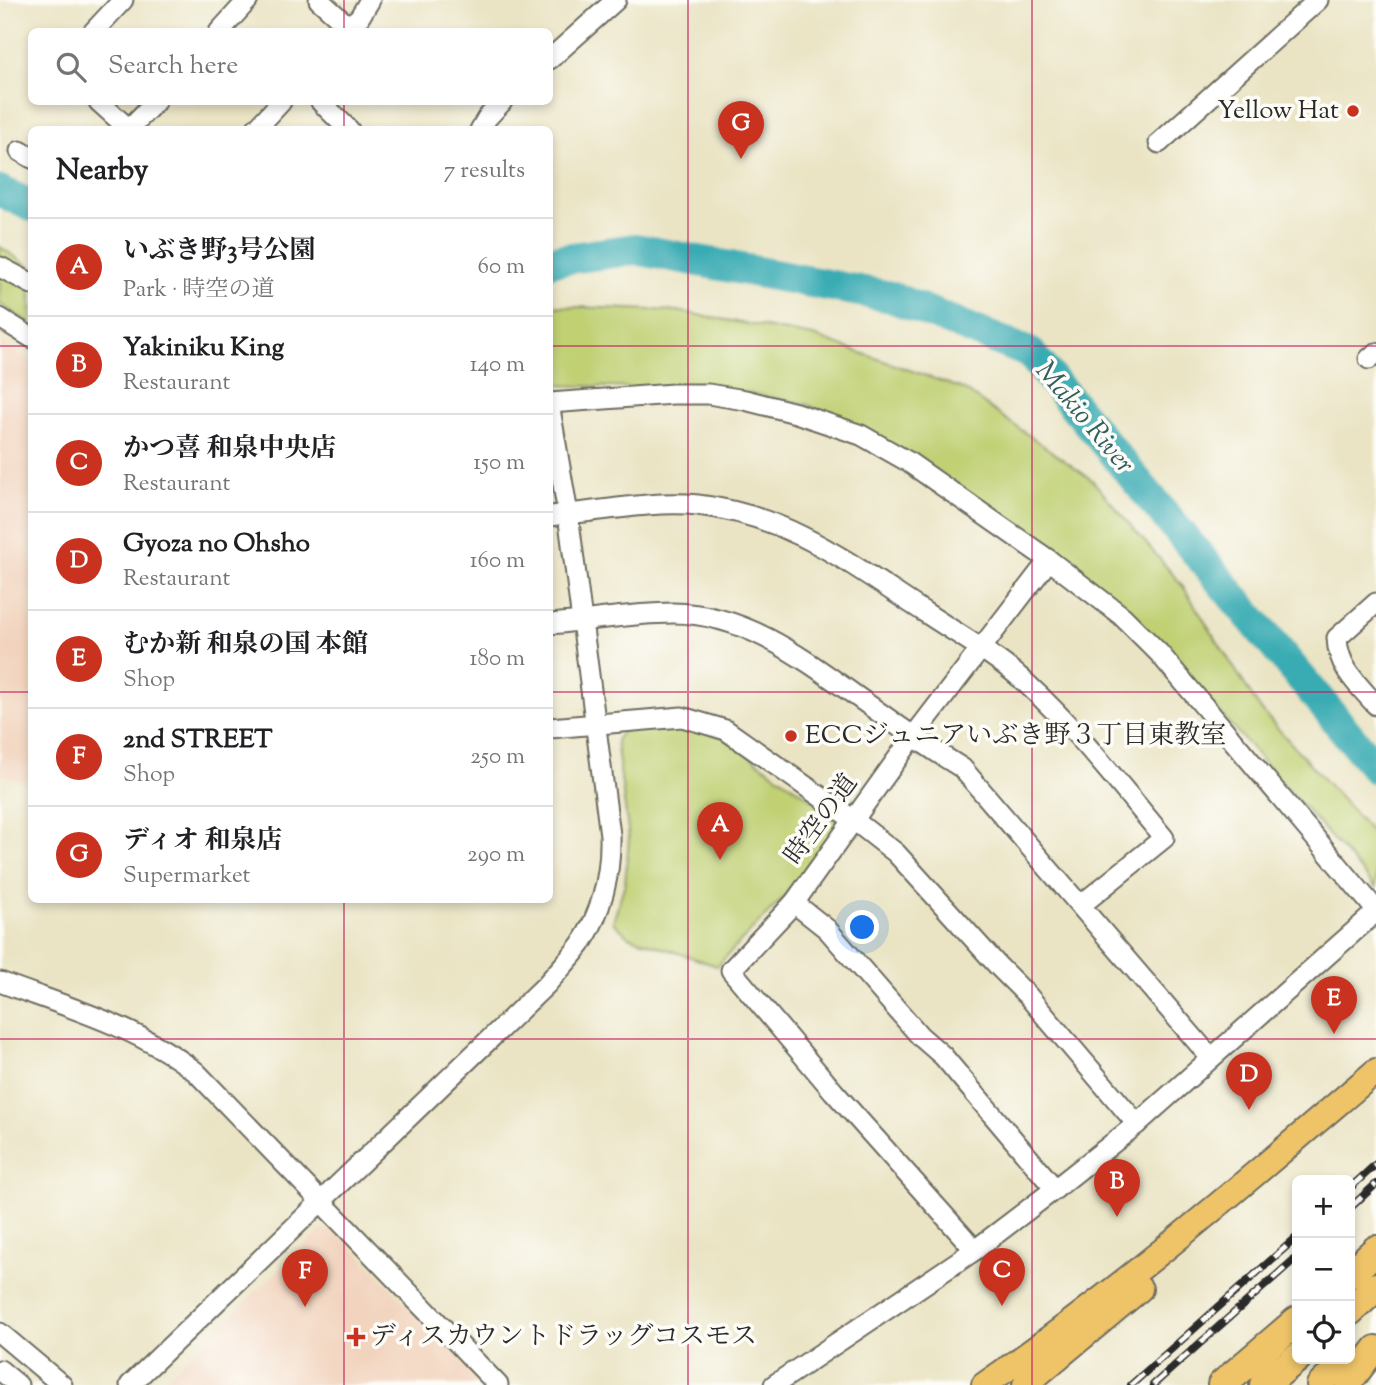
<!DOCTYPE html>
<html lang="en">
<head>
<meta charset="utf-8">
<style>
  body { margin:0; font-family:"Sorts Mill Goudy","Noto Serif JP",serif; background:#f2f2f2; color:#202124 }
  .controls { position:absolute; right:21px; bottom:21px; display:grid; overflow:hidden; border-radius:10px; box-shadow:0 4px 10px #0003 }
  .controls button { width:63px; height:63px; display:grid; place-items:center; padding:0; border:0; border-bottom:2px solid #e0e0e0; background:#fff; color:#202124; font:35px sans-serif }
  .you { position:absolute; left:863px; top:928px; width:24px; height:24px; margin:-18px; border:5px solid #fff; border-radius:50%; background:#1a73e8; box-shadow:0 0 0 10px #1a73e833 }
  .badge { display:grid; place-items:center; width:46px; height:46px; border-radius:50%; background:#c8321e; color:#fff; font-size:23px; font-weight:700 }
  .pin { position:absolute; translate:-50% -58px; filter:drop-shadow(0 2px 4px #0008) }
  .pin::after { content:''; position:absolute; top:37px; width:24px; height:21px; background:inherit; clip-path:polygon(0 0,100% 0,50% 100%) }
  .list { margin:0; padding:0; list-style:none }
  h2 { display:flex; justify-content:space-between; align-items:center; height:91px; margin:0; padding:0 28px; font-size:30px }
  h2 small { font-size:23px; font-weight:400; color:#757577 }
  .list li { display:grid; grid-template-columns:46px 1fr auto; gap:21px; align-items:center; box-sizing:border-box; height:98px; padding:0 28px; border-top:2px solid #e0e0e0 }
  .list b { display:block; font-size:26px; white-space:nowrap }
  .list p { margin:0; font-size:23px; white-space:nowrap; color:#757577 }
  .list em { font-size:23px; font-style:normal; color:#757577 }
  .icon { flex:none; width:38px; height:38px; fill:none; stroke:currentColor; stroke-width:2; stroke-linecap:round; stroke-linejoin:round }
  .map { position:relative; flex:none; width:1376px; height:1385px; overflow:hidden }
  .search { position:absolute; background:#fff; box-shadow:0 4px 10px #0003; left:28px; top:28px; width:525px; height:77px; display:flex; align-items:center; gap:18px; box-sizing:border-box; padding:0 24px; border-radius:10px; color:#757577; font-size:26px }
  .panel { position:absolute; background:#fff; box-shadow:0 4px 10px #0003; left:28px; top:126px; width:525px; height:777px; border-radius:10px }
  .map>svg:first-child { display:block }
  .built { fill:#f2d4be }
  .green { fill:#c0d073; stroke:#767e4f; stroke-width:2 }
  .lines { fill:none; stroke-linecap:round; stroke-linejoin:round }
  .river { stroke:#39abb3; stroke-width:32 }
  .minor-casing { stroke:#6e6c61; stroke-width:23 }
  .major-casing { stroke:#6e6c61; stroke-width:28 }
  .highway-casing { stroke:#6e6c61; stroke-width:32 }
  .minor { stroke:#fff; stroke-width:19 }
  .major { stroke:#efc469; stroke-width:24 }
  .highway { stroke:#efc469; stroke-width:28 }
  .rail-casing { stroke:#2b2b2b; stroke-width:8 }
  .rail { stroke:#fdfcf7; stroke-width:5; stroke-dasharray:16; stroke-linecap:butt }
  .grid { fill:none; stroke:#c2185b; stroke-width:2; stroke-opacity:0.55 }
  .poi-dot { fill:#c8321e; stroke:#fdfcf7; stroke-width:2.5 }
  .labels { text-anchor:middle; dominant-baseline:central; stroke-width:7; stroke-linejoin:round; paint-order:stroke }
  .poi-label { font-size:26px; fill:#2b2b2b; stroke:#fdfcf7; text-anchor:start }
  .street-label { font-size:26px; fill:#2b2b2b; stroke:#fdfcf7 }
  .water-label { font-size:28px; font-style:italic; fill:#315e61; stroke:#fdfcf7 }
</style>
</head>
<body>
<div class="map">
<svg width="1376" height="1385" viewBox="0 0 1376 1385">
  <rect width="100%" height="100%" fill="#fdfcf7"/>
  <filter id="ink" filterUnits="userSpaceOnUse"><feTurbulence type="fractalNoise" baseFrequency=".0143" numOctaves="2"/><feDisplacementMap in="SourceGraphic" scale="14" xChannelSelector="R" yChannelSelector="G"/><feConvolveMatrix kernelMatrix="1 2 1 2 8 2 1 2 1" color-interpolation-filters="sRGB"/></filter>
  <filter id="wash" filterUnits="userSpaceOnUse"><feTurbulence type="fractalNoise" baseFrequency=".00686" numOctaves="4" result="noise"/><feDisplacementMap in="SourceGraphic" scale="28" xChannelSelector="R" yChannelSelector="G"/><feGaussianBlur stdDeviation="1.57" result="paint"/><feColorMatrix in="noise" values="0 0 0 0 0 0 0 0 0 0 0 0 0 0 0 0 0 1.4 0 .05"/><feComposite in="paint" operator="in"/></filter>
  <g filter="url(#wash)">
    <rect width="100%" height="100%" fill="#eae4c4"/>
    <!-- built -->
    <g class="built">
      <polygon points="0,342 31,362 31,786 0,773"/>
      <polygon points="321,1230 335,1230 485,1385 158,1385"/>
    </g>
    <!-- green -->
    <g class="green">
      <polygon points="0,247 31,267 31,324 0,304"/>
      <polygon points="550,306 677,311 813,336 963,389 1092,480 1182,585 1260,709 1376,837 1376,888 1163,649 1099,584 990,508 886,443 806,404 743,392 556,385 550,365"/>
      <polygon points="685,725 722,737 836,816 837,827 784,897 717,966 628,936 613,922 625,883 629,838 616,740 625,728"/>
    </g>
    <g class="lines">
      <!-- river -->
      <g class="river">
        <polyline points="0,191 32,206"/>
        <polyline points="550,261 635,249 891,297 1030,353 1376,768"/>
      </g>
    </g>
  </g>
  <g filter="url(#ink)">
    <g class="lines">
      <!-- minor casing -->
      <g class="minor-casing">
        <g id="minor">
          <polyline points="319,0 348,26 343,32"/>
          <polyline points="348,26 359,18 370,0"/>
          <polyline points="93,32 123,0"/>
          <polyline points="219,32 248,0"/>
          <polyline points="550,59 616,0"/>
          <polyline points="99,102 129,129 155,102"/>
          <polyline points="321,102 349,130"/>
          <polyline points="255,130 281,102"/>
          <polyline points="480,130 487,118 502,102"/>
          <polyline points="1159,143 1318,0"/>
          <polyline points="20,151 32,158"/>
          <polyline points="0,267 32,284"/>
          <polyline points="0,318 32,338"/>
          <polyline points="1369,359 1376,353"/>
          <polyline points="550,403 673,394 708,394 745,400 796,413 861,435 907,461 1049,560 1122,616 1159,653 1376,910"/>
          <path d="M550,516C596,512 653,500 698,505C791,516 850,564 926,613C959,635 997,656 1026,683C1077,730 1120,785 1164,838L1081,905"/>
          <path d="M1376,603L1337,638C1338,667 1357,684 1376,705"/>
          <path d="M550,624C590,621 632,613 673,613C750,613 813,666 873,708C902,729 931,749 962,768L1211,1058"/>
          <polyline points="550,728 682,717 726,730 855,821 896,853 999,967 1028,996 1137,1124"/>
          <polyline points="794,903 827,929 920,1036 943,1056 1055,1189"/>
          <path d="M0,982C67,1007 139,1027 196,1072L498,1385"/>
          <polyline points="975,1250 834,1092 731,970 794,903 913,737 1049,560"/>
          <polyline points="0,1333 62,1385"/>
          <polyline points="0,1370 18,1385"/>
          <path d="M130,1385L546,985C557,972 571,958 581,944C602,912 611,873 610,835L568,514L550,409"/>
          <polyline points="774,1385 975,1250 1055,1189 1137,1124 1376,912"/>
        </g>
      </g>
      <!-- major casing -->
      <g class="major-casing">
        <g id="major">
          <path d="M984,1385C1122,1290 1248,1180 1376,1071"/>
          <polyline points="1025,1385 1140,1289"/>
          <polyline points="1319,1385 1346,1359"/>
          <polyline points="1348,1385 1376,1348"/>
        </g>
      </g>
      <!-- highway casing -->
      <g class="highway-casing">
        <g id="highway">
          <polyline points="1350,1274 1376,1250"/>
          <polyline points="1350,1311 1376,1287"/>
          <polyline points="1222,1385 1297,1321"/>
          <polyline points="1264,1385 1297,1358"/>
        </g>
      </g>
      <!-- minor -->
      <use href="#minor" class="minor"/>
      <!-- major -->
      <use href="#major" class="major"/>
      <!-- highway -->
      <use href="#highway" class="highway"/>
      <!-- rail casing -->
      <g class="rail-casing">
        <g id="rail">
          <polyline points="1350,1188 1376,1164"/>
          <polyline points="1350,1208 1376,1184"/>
          <polyline points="1131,1385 1297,1237"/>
          <polyline points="1153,1385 1297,1257"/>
        </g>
      </g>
      <!-- rail -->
      <use href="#rail" class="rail"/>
    </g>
  </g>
  <!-- grid -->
  <path class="grid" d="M344,0V32M688,0V1385M1032,0V1385M344,102V130M0,346H32M550,346H1376M0,692H32M550,692H1376M344,900V1385M0,1039H1376"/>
  <!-- markers -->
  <g class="poi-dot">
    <circle cx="1353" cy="111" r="7"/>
    <circle cx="791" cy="736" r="7"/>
    <path d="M352.5 1326.5h7v7h7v7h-7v7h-7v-7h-7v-7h7z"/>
  </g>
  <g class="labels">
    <!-- poi labels -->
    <g class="poi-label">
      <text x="1339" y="111" text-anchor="end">Yellow Hat</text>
      <text x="805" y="736">ECCジュニアいぶき野３丁目東教室</text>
      <text x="370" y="1337">ディスカウントドラッグコスモス</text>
    </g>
    <!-- street labels -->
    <g class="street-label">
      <text transform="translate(822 820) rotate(-54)">時空の道</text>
    </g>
    <!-- water labels -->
    <g class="water-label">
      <text transform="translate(1084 418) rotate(50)">Makio River</text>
    </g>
  </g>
</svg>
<div class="controls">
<button>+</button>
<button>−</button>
<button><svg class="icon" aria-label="locate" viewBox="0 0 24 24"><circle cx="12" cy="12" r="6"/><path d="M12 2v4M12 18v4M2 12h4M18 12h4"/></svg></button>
</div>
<div class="you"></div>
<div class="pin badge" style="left:720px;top:860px">A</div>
<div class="pin badge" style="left:1117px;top:1217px">B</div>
<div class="pin badge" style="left:1002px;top:1306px">C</div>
<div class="pin badge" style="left:1249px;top:1110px">D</div>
<div class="pin badge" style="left:1334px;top:1034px">E</div>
<div class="pin badge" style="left:305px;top:1307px">F</div>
<div class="pin badge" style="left:741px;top:159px">G</div>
<div class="search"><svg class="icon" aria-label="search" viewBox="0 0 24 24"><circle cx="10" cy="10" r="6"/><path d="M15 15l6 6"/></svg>Search here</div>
<section class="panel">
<h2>Nearby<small>7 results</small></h2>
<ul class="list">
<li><span class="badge">A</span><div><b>いぶき野3号公園</b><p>Park · 時空の道</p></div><em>60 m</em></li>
<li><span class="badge">B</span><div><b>Yakiniku King</b><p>Restaurant</p></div><em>140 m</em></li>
<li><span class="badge">C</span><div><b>かつ喜 和泉中央店</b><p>Restaurant</p></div><em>150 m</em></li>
<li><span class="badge">D</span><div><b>Gyoza no Ohsho</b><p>Restaurant</p></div><em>160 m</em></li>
<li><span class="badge">E</span><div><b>むか新 和泉の国 本館</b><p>Shop</p></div><em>180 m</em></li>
<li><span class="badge">F</span><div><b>2nd STREET</b><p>Shop</p></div><em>250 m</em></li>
<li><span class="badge">G</span><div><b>ディオ 和泉店</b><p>Supermarket</p></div><em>290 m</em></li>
</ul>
</section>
</div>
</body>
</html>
